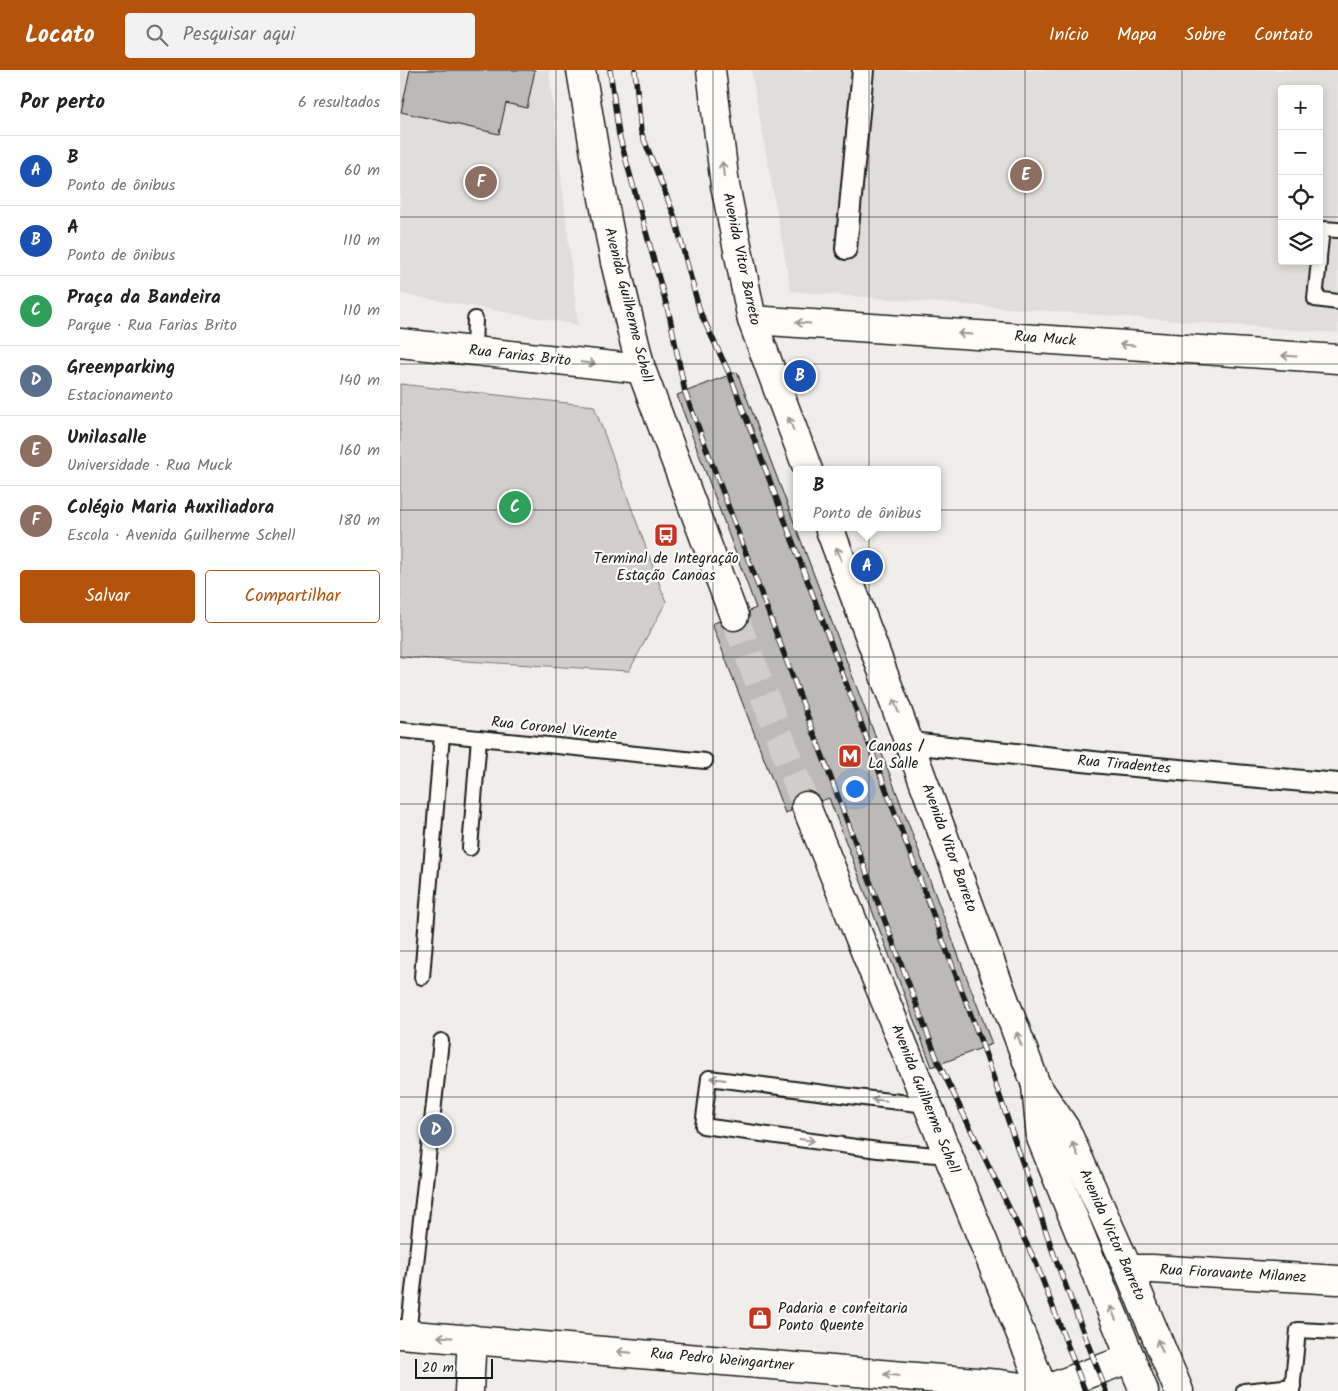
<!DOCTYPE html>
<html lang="pt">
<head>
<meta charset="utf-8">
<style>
  body { margin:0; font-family:Kalam,sans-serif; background:#f2f2f2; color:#222 }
  .controls { position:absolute; right:15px; top:15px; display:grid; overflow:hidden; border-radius:5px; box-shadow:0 2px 8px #0003 }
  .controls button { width:45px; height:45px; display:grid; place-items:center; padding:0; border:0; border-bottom:1px solid #e0e0e0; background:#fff; color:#222; font:25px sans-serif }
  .scale { position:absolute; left:15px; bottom:12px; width:78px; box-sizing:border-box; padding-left:5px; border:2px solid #1c1c1c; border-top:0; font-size:14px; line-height:18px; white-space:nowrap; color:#1c1c1c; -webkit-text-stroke:4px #fdfcf7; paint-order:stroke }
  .you { position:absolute; left:454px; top:718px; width:18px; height:18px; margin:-12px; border:4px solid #fff; border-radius:50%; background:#1a73e8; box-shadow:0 0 0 8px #1a73e833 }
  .badge { display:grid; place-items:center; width:32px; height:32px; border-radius:50%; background:#b45309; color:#fff; font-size:16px; font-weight:700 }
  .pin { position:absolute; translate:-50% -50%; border:2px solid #fff; box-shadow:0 1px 5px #0006 }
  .popup { position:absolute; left:393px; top:396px; width:148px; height:65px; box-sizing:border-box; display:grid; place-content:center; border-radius:5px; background:#fff; filter:drop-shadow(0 1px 4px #0005); font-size:16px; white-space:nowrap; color:#767676 }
  .popup b { font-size:19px; color:#222 }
  .popup::after { content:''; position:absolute; left:50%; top:100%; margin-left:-10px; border:10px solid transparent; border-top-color:#fff }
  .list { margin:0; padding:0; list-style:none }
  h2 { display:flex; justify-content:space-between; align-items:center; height:65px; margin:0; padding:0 20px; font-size:21px }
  h2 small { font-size:16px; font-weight:400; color:#767676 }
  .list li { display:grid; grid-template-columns:32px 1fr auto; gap:15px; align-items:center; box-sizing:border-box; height:70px; padding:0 20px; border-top:1px solid #e0e0e0 }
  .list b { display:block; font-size:19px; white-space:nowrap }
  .list p { margin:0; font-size:16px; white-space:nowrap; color:#767676 }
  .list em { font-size:16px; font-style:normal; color:#767676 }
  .actions { display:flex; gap:10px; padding:15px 20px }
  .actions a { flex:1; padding:11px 0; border:1px solid #b45309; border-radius:5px; text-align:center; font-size:18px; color:#b45309 }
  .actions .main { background:#b45309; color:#fff }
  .icon { flex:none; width:28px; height:28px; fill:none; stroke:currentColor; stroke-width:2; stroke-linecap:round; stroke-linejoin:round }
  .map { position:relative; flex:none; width:938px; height:1321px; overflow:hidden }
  header { display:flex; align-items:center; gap:30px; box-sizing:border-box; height:70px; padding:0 25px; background:#b45309; color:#fff }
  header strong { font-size:24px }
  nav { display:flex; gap:28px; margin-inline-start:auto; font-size:18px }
  .search { width:350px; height:45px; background:#f2f2f2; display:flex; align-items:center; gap:12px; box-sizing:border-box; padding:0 18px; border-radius:5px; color:#767676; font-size:19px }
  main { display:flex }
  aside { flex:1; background:#fff }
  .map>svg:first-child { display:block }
  .built { fill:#e0deda; fill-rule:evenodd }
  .green { fill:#d0cfcc; stroke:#767674 }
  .building { fill:#bbbab6; stroke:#1c1c1c }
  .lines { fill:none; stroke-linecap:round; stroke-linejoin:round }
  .secondary-tunnel { stroke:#d0cecb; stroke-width:28; stroke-dasharray:28 14; stroke-linecap:butt }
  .service-casing { stroke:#1c1c1c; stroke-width:18 }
  .pedestrian-casing { stroke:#1c1c1c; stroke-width:24 }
  .minor-casing { stroke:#1c1c1c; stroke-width:31 }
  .secondary-casing { stroke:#1c1c1c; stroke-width:31 }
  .service { stroke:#fdfcf7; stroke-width:14 }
  .pedestrian { stroke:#fdfcf7; stroke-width:20 }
  .minor { stroke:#fdfcf7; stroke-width:28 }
  .secondary { stroke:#fdfcf7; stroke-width:28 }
  .rail-casing { stroke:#1c1c1c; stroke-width:5.5 }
  .rail { stroke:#fdfcf7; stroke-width:4; stroke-dasharray:11; stroke-linecap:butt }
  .oneway { stroke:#989794 }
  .grid { fill:none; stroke:#1c1c1c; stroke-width:1; stroke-opacity:0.55 }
  .labels { text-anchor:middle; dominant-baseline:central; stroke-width:4.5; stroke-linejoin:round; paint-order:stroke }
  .street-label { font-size:15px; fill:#1c1c1c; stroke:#fdfcf7 }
  .poi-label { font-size:15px; fill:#1c1c1c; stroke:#fdfcf7; text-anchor:start }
</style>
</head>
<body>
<header>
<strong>Locato</strong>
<div class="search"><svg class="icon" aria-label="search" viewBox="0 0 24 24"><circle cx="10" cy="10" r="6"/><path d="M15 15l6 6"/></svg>Pesquisar aqui</div>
<nav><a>Início</a><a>Mapa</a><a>Sobre</a><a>Contato</a></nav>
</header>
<main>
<aside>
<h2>Por perto<small>6 resultados</small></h2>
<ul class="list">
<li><span class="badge" style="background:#1a4fb4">A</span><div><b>B</b><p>Ponto de ônibus</p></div><em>60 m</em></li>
<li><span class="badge" style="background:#1a4fb4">B</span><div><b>A</b><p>Ponto de ônibus</p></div><em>110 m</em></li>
<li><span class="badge" style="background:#2e9e5b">C</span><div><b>Praça da Bandeira</b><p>Parque · Rua Farias Brito</p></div><em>110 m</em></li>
<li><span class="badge" style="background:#5c6f8a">D</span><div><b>Greenparking</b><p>Estacionamento</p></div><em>140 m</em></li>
<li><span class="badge" style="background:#8d6e63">E</span><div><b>Unilasalle</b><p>Universidade · Rua Muck</p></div><em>160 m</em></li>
<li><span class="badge" style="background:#8d6e63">F</span><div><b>Colégio Maria Auxiliadora</b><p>Escola · Avenida Guilherme Schell</p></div><em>180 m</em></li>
</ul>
<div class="actions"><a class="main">Salvar</a><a>Compartilhar</a></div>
</aside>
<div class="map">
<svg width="938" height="1321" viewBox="0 0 938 1321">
  <rect width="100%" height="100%" fill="#f0eeea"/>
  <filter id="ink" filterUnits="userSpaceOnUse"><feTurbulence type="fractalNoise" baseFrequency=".02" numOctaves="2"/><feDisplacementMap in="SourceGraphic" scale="10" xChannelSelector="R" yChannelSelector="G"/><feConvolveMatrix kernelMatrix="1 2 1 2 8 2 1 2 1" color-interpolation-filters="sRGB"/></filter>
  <g filter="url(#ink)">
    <!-- built -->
    <g class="built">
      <polygon points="0,0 149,0 178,255 0,224"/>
      <path d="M351,0H938V263L424,224L391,221ZM882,19H919V191H882Z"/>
    </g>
    <!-- green -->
    <polygon class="green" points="0,314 194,336 266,532 229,601 0,587"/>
    <!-- building -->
    <g class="building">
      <polygon points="10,0 135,0 127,38 106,33 99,64 1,42"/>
      <polygon points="337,302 592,974 532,997 429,728 421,731 415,723 409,721 401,721 393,727 391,733 391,741 385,743 312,554 319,551 324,558 332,561 339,561 346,556 349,548 349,541 356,538 277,325"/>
    </g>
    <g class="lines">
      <!-- secondary-tunnel -->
      <polyline class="secondary-tunnel" points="334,546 406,736"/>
      <!-- service casing -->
      <g class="service-casing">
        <g id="service">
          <polyline points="919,187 922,159 938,160"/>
          <polyline points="919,191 915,229 938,232"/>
          <polyline points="74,281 75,249"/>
          <polyline points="0,660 305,691"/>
          <polyline points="70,778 79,668"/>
          <polyline points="22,907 42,665"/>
          <polyline points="528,1035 472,1029 309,1008 303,1056 478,1080 548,1086"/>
          <polyline points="8,1265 41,971"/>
          <polyline points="844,1321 893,1316"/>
          <polyline points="892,1321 898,1260 938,1262"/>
        </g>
      </g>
      <!-- pedestrian casing -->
      <g class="pedestrian-casing">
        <g id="pedestrian">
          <polyline points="446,179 463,0"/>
          <polyline points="510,673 712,694 938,714"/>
        </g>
      </g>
      <!-- minor casing -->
      <g class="minor-casing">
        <g id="minor">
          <polyline points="352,250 938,289"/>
          <polyline points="0,273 241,299"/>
          <polyline points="728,1199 752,1199 938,1210"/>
          <polyline points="0,1264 600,1314 644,1320"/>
          <polyline points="69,1321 72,1269"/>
        </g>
      </g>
      <!-- secondary casing -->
      <g class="secondary-casing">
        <g id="secondary">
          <polyline points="181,0 197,96 215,192 241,299 334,546"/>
          <polyline points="311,0 325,115 352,250 408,400"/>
          <polyline points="429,457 636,1015 665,1058 728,1199 779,1321"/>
          <polyline points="406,736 644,1321"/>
          <polyline points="636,1016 641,1068 744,1321"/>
          <polyline points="644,1320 731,1288"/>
        </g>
      </g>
      <!-- service -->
      <use href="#service" class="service"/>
      <!-- pedestrian -->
      <use href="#pedestrian" class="pedestrian"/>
      <!-- minor -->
      <use href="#minor" class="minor"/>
      <!-- secondary -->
      <use href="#secondary" class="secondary"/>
      <!-- rail casing -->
      <g class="rail-casing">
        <g id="rail">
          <polyline points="210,0 219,65 270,248 285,322 539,994 636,1193 685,1321"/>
          <polyline points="235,0 241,62 274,145 300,242 330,305 583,977 654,1185 706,1321"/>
        </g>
      </g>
      <!-- rail -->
      <use href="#rail" class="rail"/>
    </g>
    <!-- one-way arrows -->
    <defs><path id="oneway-shaft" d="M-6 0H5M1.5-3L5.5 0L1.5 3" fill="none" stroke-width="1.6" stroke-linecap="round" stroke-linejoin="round" transform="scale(1.25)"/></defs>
    <g class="oneway">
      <use href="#oneway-shaft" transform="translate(323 99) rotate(-97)"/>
      <use href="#oneway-shaft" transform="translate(403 253) rotate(-176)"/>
      <use href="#oneway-shaft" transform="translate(565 264) rotate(-176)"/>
      <use href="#oneway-shaft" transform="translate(727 275) rotate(-176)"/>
      <use href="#oneway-shaft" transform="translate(889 286) rotate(-176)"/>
      <use href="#oneway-shaft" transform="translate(188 293) rotate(6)"/>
      <use href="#oneway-shaft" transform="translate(391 354) rotate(-111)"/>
      <use href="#oneway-shaft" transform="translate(439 484) rotate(-111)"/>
      <use href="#oneway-shaft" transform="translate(496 636) rotate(-111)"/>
      <use href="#oneway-shaft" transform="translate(619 969) rotate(-110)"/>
      <use href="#oneway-shaft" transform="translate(318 1009) rotate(-172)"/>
      <use href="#oneway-shaft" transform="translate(479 1030) rotate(-174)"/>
      <use href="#oneway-shaft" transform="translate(407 1070) rotate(8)"/>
      <use href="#oneway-shaft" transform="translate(675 1079) rotate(-114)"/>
      <use href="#oneway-shaft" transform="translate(713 1243) rotate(-112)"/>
      <use href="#oneway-shaft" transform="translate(45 1267) rotate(-176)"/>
      <use href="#oneway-shaft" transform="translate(760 1276) rotate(-113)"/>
      <use href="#oneway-shaft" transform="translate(224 1282) rotate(-175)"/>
      <use href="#oneway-shaft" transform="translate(491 1305) rotate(-175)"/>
    </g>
  </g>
  <!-- grid -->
  <path class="grid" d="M156,0V1321M313,0V1321M469,0V1321M625,0V1321M782,0V1321M0,147H882M919,147H938M0,294H938M0,440H938M0,587H938M0,734H938M0,881H938M0,1027H938M0,1174H938"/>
  <!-- icons -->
  <defs>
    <g id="bus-square" transform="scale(1.25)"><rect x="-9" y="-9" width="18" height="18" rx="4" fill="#c8321e" stroke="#fdfcf7"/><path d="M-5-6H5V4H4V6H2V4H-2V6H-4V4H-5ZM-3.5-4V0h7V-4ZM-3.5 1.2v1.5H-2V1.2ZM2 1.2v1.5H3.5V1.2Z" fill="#fff"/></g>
    <g id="metro-square" transform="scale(1.25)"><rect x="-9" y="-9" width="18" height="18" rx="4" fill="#c8321e" stroke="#fdfcf7"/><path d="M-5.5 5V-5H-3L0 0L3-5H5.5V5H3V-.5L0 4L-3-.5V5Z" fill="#fff"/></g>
    <g id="shop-square" transform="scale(1.25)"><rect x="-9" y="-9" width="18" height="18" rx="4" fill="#c8321e" stroke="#fdfcf7"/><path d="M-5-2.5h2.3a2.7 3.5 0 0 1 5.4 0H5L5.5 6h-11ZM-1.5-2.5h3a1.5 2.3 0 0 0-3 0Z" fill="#fff"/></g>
  </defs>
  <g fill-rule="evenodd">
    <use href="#bus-square" x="266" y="465"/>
    <use href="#metro-square" x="450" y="686"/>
    <use href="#shop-square" x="360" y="1248"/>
  </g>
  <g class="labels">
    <!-- street labels -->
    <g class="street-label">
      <text transform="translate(341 189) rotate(78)">Avenida Vitor Barreto</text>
      <text transform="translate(228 235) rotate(76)">Avenida Guilherme Schell</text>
      <text transform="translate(645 269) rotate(4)">Rua Muck</text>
      <text transform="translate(120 286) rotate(6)">Rua Farias Brito</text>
      <text transform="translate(154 659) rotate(6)">Rua Coronel Vicente</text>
      <text transform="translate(724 695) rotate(5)">Rua Tiradentes</text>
      <text transform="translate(549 778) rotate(70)">Avenida Vitor Barreto</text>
      <text transform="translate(525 1029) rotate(68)">Avenida Guilherme Schell</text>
      <text transform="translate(712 1165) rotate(66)">Avenida Victor Barreto</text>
      <text transform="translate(833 1204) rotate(3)">Rua Fioravante Milanez</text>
      <text transform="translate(322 1290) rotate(5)">Rua Pedro Weingartner</text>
    </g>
    <!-- poi labels -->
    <g class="poi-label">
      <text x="266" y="489" text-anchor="middle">Terminal de Integração<tspan x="266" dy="17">Estação Canoas</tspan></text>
      <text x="468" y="677">Canoas /<tspan x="468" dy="17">La Salle</tspan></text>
      <text x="378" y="1239">Padaria e confeitaria<tspan x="378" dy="17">Ponto Quente</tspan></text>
    </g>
  </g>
</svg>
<div class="controls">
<button>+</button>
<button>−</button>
<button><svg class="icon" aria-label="locate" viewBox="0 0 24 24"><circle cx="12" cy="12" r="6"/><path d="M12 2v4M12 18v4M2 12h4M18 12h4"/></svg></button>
<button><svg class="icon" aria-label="layers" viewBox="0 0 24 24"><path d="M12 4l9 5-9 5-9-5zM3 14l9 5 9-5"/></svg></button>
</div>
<div class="scale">20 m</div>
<div class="you"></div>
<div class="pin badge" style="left:467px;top:496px;background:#1a4fb4">A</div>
<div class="popup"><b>B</b>Ponto de ônibus</div>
<div class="pin badge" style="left:400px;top:306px;background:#1a4fb4">B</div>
<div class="pin badge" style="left:115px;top:437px;background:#2e9e5b">C</div>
<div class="pin badge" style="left:36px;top:1060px;background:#5c6f8a">D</div>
<div class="pin badge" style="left:626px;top:105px;background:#8d6e63">E</div>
<div class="pin badge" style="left:81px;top:112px;background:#8d6e63">F</div>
</div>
</main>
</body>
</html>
